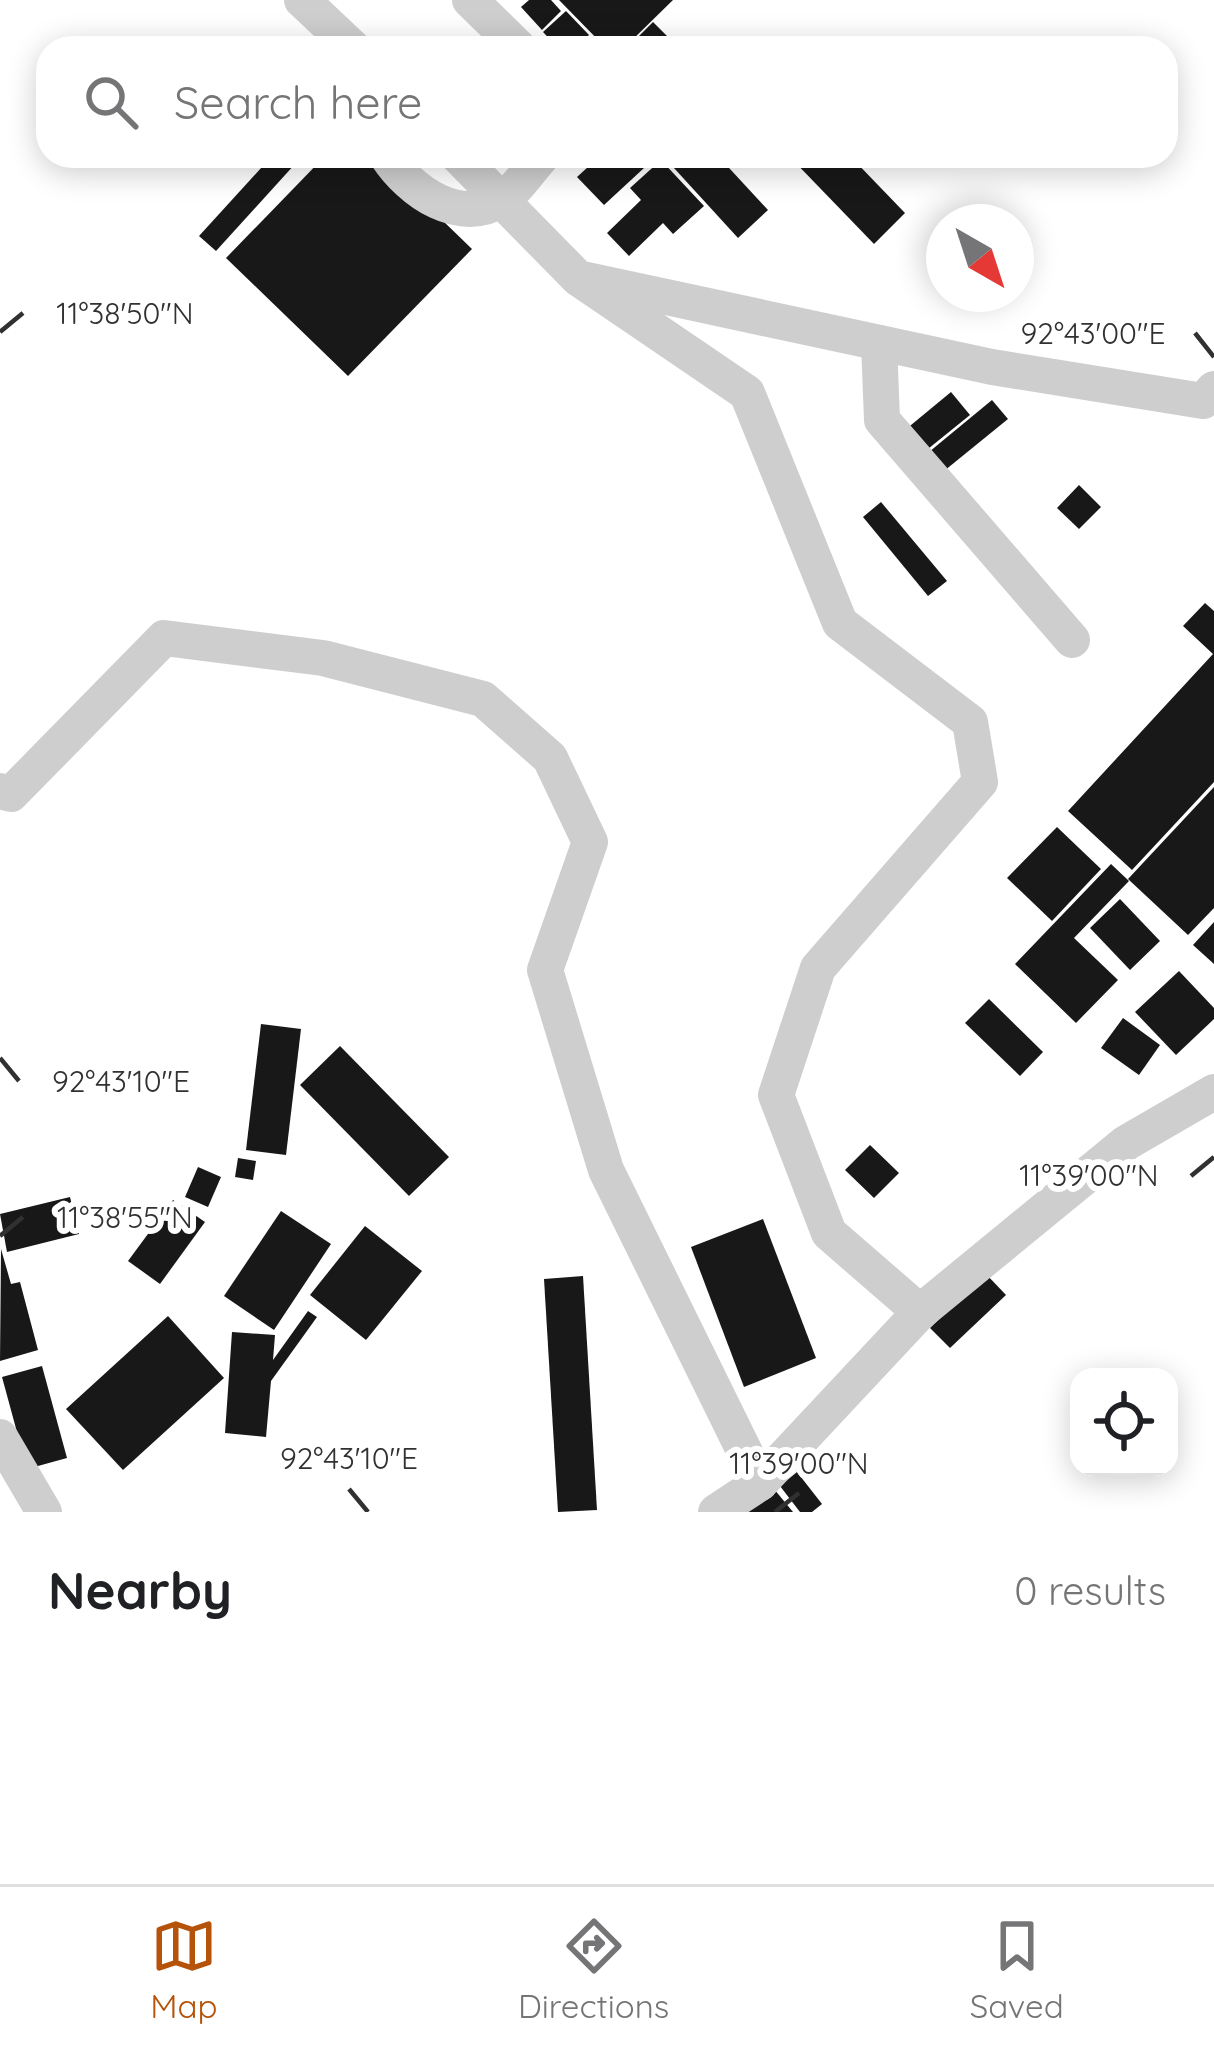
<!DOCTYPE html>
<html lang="en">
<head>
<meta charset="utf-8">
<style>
  body { margin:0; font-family:Quicksand,sans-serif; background:#f2f2f2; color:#202124 }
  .controls { position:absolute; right:36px; bottom:36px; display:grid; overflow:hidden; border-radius:24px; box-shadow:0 6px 30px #0003 }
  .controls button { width:108px; height:108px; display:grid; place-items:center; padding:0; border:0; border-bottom:3px solid #e0e0e0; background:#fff; color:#202124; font:60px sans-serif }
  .compass { position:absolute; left:926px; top:204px; width:108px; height:108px; border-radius:50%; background:#fff; box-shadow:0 6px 30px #0003; rotate:141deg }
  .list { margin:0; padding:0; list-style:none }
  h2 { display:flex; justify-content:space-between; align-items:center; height:156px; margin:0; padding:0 48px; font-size:51px }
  h2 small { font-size:39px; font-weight:400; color:#757577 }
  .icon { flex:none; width:66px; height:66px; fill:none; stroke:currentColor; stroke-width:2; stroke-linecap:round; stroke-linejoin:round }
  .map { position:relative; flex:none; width:1214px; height:1512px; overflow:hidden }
  .search { position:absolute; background:#fff; box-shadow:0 6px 30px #0003; left:36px; right:36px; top:36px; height:132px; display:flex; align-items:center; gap:30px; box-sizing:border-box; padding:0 42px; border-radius:36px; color:#757577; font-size:45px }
  .sheet { height:372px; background:#fff }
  nav { display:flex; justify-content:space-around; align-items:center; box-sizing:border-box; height:168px; border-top:3px solid #e0e0e0; background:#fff; font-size:33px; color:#757577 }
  nav a { display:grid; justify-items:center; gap:6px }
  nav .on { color:#b45309 }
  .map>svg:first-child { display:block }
  .building { fill:#181818 }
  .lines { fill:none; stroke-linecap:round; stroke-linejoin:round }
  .minor { stroke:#cecece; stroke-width:36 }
  .ticks { fill:none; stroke:#313131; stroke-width:4.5 }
  .ticks-label { font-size:30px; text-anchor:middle; fill:#313131; stroke:#fff; stroke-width:12; stroke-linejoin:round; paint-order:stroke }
</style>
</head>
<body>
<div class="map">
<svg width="1214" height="1512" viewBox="0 0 1214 1512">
  <rect width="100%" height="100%" fill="#fff"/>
  <!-- building -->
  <g class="building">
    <polygon points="529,0 551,0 561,11 542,30 521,7"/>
    <polygon points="559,0 673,0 624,48 606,48"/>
    <polygon points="566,11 589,35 575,48 558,48 543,32"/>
    <polygon points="653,22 679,48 627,48"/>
    <polygon points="272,156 286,156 295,164 216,251 199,236"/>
    <polygon points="325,156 376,156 472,249 348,376 226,258"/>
    <polygon points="600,156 657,156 604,205 577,177"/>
    <polygon points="663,156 718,156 768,210 738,238"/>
    <polygon points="789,156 850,156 905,213 874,244"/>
    <polygon points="661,160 704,206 673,234 663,223 629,256 607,233 641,200 630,188"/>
    <polygon points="951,392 970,415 923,453 905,430"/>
    <polygon points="992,400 1008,419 944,471 929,452"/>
    <polygon points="1079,485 1101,507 1079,529 1057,508"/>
    <polygon points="881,502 947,581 928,596 863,517"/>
    <polygon points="1205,603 1214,611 1214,782 1132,870 1068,811 1213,654 1183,626"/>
    <polygon points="1214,787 1214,908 1188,935 1128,879"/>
    <polygon points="1057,827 1101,869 1052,921 1007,878"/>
    <polygon points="1111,864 1129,881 1074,938 1118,980 1076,1023 1015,964"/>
    <polygon points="1120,899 1160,941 1130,970 1090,928"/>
    <polygon points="1214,922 1214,964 1193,945"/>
    <polygon points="1179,971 1214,1008 1214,1019 1176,1055 1135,1012"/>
    <polygon points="989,999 1043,1052 1020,1076 965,1023"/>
    <polygon points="1123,1018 1160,1045 1139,1075 1101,1048"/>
    <polygon points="261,1024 301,1029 286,1155 246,1150"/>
    <polygon points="340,1046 449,1157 409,1196 300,1085"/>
    <polygon points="870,1145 899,1173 874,1198 845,1170"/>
    <polygon points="238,1158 256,1161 253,1180 235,1177"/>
    <polygon points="198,1167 221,1177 208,1207 185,1197"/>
    <polygon points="70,1197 79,1234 7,1252 0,1214"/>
    <polygon points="173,1200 205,1222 160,1284 128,1261"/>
    <polygon points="281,1211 331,1244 274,1330 224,1296"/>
    <polygon points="763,1219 816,1358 744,1387 691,1247"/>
    <polygon points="365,1226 422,1271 366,1340 310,1295"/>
    <polygon points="1,1249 11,1284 20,1282 38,1350 0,1361"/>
    <polygon points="986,1274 1006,1295 950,1348 930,1328"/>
    <polygon points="583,1276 597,1510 558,1512 544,1279"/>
    <polygon points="308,1311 317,1317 271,1381 266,1437 225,1433 232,1332 275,1335 273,1360"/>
    <polygon points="168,1316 224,1378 123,1470 66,1409"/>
    <polygon points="42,1366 67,1458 27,1469 2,1377"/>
    <polygon points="797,1472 822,1504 812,1512 800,1512 780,1486"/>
    <polygon points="774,1489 793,1512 744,1512"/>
  </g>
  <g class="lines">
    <!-- minor -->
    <g class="minor">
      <polyline points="302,0 353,48"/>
      <polyline points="470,0 519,48"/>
      <path d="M387,156C410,191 460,227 502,199C517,190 530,169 542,156"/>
      <polyline points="458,156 578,278 992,367 1203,401 1214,389"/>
      <polyline points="578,278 747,393 840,623 970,722 980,782 818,968 776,1095 829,1233 920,1312"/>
      <polyline points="879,343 882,420 1072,640"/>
      <polyline points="0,791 11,794 164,638 323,658 483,699 550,758 590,842 545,970 606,1170 760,1483"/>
      <polyline points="0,1437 44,1512"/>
      <polyline points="716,1512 760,1483 920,1312 1126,1143 1214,1092"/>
    </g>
  </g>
  <!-- ticks -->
  <path class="ticks" d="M0,332L23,313M1195,333L1214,357M0,1058L19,1081M1191,1176L1214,1157M0,1236L23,1217M349,1489L368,1512M775,1512L799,1493"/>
  <g class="ticks-label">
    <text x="125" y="324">11°38'50"N</text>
    <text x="1093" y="344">92°43'00"E</text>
    <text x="121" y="1092">92°43'10"E</text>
    <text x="1089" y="1186">11°39'00"N</text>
    <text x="125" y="1228">11°38'55"N</text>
    <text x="349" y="1469">92°43'10"E</text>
    <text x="799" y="1474">11°39'00"N</text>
  </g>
</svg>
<div class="controls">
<button><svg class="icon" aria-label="locate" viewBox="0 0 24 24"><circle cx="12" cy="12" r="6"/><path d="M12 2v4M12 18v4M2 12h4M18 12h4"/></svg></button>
</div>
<svg class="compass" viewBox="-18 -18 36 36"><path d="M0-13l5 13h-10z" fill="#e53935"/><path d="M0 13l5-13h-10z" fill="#757577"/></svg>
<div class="search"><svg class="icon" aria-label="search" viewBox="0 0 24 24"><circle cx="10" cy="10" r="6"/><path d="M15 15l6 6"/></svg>Search here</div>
</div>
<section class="sheet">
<h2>Nearby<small>0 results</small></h2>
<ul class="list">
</ul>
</section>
<nav>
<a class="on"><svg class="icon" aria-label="map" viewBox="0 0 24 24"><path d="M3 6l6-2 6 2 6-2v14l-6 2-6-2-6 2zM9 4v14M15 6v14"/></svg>Map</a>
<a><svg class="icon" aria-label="directions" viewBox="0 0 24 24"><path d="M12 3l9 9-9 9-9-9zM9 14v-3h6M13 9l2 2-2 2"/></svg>Directions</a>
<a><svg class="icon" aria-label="saved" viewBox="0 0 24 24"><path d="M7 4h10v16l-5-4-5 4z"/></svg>Saved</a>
</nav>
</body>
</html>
